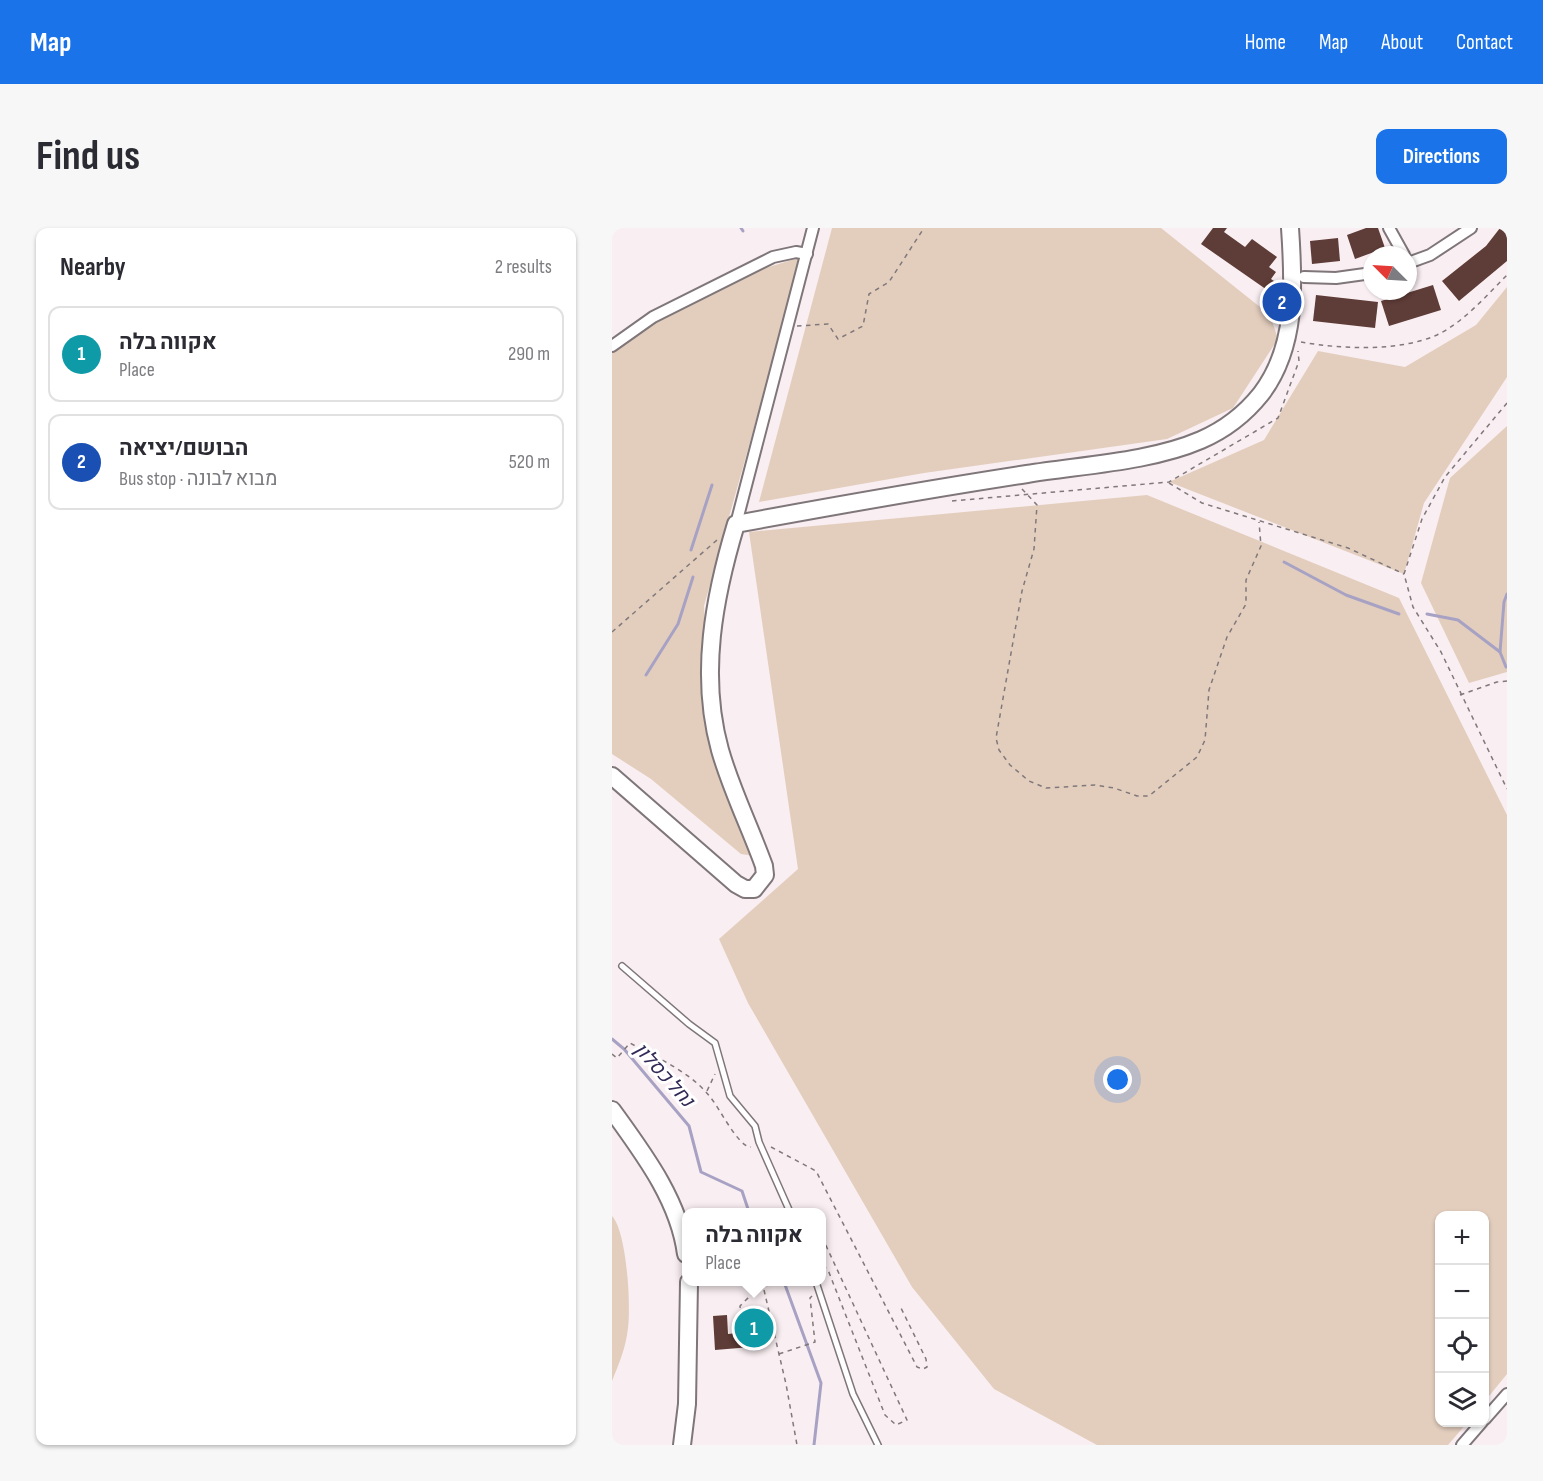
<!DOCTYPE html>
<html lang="en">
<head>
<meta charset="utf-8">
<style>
  body { margin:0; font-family:"Sofia Sans Condensed",Heebo,sans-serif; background:#f7f7f7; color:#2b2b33 }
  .controls { position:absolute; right:18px; bottom:18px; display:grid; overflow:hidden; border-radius:12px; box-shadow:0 2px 4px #0004 }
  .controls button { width:54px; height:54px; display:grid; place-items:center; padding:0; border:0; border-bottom:2px solid #e1e1e2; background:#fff; color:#2b2b33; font:30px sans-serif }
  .compass { position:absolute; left:751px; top:18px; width:54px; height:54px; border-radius:50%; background:#fff; box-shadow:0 2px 4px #0004; rotate:294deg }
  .you { position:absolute; left:506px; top:852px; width:21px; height:21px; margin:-15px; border:4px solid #fff; border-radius:50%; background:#1a73e8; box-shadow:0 0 0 9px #1a73e833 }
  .badge { display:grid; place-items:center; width:39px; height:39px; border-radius:50%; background:#1a73e8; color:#fff; font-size:20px; font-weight:700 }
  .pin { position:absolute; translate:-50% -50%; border:3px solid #fff; box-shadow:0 2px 6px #0006 }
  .popup { position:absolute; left:70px; top:980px; width:144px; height:78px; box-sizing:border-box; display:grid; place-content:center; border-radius:12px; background:#fff; filter:drop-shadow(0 2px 4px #0005); font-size:20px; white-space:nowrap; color:#7c7c81 }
  .popup b { font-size:22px; color:#2b2b33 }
  .popup::after { content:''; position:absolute; left:50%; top:100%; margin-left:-12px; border:12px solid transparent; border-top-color:#fff }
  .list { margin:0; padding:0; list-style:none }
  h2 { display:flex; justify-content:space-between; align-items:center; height:78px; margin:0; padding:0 24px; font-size:26px }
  h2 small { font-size:20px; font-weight:400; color:#7c7c81 }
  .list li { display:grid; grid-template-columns:39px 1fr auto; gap:18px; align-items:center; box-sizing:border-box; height:96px; margin:0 12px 12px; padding:0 12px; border:2px solid #e1e1e2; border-radius:12px }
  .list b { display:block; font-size:22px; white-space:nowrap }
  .list p { margin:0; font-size:20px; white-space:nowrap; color:#7c7c81 }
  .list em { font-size:20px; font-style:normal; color:#7c7c81 }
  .icon { flex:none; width:33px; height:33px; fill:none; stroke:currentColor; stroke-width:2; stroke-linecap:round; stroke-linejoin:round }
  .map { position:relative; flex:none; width:895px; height:1217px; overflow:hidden; border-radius:12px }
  header { display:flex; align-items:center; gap:36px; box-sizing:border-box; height:84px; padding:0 30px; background:#1a73e8; color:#fff }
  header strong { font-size:28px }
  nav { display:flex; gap:33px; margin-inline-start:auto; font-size:21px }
  .intro { display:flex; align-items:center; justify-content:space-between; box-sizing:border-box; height:144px; padding:0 36px }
  h1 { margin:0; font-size:42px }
  .button { padding:15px 27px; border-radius:12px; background:#1a73e8; color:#fff; font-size:21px; font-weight:700 }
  main { display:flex; gap:36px; padding:0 36px }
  aside { flex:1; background:#fff; border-radius:12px; box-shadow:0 2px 4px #0004 }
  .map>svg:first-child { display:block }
  .green { fill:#e3cebe }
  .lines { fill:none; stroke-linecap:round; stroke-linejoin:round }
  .stream { stroke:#a7a2c4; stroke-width:3 }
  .building { fill:#5e3c37 }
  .service-casing { stroke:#7f7679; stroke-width:8 }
  .minor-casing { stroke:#7f7679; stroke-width:14 }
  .secondary-casing { stroke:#7f7679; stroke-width:20 }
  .path { stroke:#80787a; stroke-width:1.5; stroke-dasharray:4.5 4.5; stroke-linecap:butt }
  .service { stroke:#fff; stroke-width:5 }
  .minor { stroke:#fff; stroke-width:10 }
  .secondary { stroke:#fff; stroke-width:16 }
  .labels { text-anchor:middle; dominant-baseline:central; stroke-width:6; stroke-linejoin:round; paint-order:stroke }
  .water-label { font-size:20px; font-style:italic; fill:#332957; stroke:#fff }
</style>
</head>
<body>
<header>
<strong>Map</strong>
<nav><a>Home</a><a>Map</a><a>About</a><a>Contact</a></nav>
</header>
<div class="intro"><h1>Find us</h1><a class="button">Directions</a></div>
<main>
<aside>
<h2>Nearby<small>2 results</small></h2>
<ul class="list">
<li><span class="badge" style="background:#0f9aa8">1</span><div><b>אקווה בלה</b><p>Place</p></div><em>290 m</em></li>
<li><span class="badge" style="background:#1a4fb4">2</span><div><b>הבושם/יציאה</b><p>Bus stop · מבוא לבונה</p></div><em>520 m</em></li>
</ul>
</aside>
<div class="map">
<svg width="895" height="1217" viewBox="0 0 895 1217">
  <rect width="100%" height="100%" fill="#f9eef1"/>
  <!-- green -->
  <g class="green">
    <polygon points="220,0 549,0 658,87 666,111 621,180 555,211 312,245 147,274"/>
    <polygon points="190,29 92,378 98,499 142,628 129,626 39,551 0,526 0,123 32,101 140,44"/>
    <polygon points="895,59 895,149 812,275 792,346 557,254 652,212 706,123 793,139 864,97"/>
    <polygon points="895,198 895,444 857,455 809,355 838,250"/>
    <polygon points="535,267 787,370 895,587 895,1146 873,1173 873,988 828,988 828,1194 855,1195 836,1217 485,1217 382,1161 300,1059 136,775 107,711 186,641 137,304"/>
    <path d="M0,988C15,1004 19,1077 16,1100C14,1119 7,1136 0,1153Z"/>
  </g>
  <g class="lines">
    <!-- stream -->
    <g class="stream">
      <polyline points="129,0 131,3"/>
      <polyline points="79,322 100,257"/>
      <polyline points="672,334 734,367 787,386"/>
      <polyline points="815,386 846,392 888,424"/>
      <polyline points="894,439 888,424 892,374 895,366"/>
      <polyline points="34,447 66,396 81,349"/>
      <polyline points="0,811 12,821 77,898 89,944 130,963 137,984"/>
      <polyline points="172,1054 209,1155 202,1217"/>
    </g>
  </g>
  <!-- building -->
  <g class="building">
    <polygon points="601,0 615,0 612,4 633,19 640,11 665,29 657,39 664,44 659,51 665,55 658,64 589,16"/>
    <polygon points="754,0 766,0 773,20 743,31 735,7"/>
    <polygon points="888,0 895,0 895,33 847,73 830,53 874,18"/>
    <polygon points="726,10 728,33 700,36 698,13"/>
    <polygon points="821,57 829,82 777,98 769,73"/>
    <polygon points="704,67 766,74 763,100 701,93"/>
    <polygon points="149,1082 151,1118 103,1122 101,1088 115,1087 116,1106 135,1104 134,1083"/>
  </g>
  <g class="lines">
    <!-- service casing -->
    <g class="service-casing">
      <g id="service">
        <polyline points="10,738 77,796 103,815 118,868 143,898 147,914 178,984"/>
        <polyline points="204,1054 241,1166 266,1217"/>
      </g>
    </g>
    <!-- minor casing -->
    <g class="minor-casing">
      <g id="minor">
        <polyline points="777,0 792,27"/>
        <polyline points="796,35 818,27 859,0"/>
        <polyline points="692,49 724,50 760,45"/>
        <polyline points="0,118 41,89 161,29 184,24 195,26"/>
        <polyline points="124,296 201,0"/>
        <polyline points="873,1191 895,1166"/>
        <polyline points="850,1217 870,1194"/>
      </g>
    </g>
    <!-- secondary casing -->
    <g class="secondary-casing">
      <g id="secondary">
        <path d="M0,548L124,656L133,661H142L153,647L152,638C138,599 119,561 108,522C87,447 102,369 124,296C221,278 318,261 415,246C470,237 538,234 589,212C612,202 633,186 649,166C685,119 682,57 678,0"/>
        <path d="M0,882C31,925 67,972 74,1026"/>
        <polyline points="70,1217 75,1176 77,1054"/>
      </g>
    </g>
    <!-- path -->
    <g class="path">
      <polyline points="185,98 216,96 226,111 251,98 257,66 277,54 312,0"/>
      <path d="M689,114C729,121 786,124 825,107C852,94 875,67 895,47"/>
      <polyline points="895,175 833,249 810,291 792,346 801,379 829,424 895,561"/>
      <polyline points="557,255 590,275 736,320 792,346"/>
      <polyline points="410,261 425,277 422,321 410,363 384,510 387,522 398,537 417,553 434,560 483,557 502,560 525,568 537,568 585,529 593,512 597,462 615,409 634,376 634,352 649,318 647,294"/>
      <polyline points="340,273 557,254 666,190 687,133 686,123"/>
      <polyline points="0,404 105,312"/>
      <polyline points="848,467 885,454 895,453"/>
      <path d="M0,826L5,830L18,815C47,831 79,844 99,870C108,881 127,920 139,919"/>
      <polyline points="95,863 103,846"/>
      <polyline points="159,919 204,943 305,1139 311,1141 315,1139 314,1131 289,1080"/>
      <polyline points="210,1009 295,1192 284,1197 273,1187 216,1042 210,1037"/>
      <polyline points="152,1062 174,1156 185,1217"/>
      <polyline points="129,1089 128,1078 138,1068 161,1054"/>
      <polyline points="150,1096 158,1095"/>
      <polyline points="167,1126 203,1114 198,1070 200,1068"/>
    </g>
    <!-- service -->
    <use href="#service" class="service"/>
    <!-- minor -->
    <use href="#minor" class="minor"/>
    <!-- secondary -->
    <use href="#secondary" class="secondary"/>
  </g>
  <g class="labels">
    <!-- water labels -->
    <g class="water-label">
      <text transform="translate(52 847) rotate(48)">נחל כסלון</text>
    </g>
  </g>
</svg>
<div class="controls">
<button>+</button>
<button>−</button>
<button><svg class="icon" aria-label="locate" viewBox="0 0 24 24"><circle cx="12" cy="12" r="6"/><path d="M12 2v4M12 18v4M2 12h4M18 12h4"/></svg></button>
<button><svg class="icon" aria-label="layers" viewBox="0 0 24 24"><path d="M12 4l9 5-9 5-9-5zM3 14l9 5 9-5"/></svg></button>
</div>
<svg class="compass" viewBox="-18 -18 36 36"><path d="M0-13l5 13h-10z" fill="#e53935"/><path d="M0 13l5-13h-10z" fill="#7c7c81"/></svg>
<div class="you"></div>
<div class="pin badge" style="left:142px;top:1100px;background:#0f9aa8">1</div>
<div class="popup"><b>אקווה בלה</b>Place</div>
<div class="pin badge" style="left:670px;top:74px;background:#1a4fb4">2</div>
</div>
</main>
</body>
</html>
